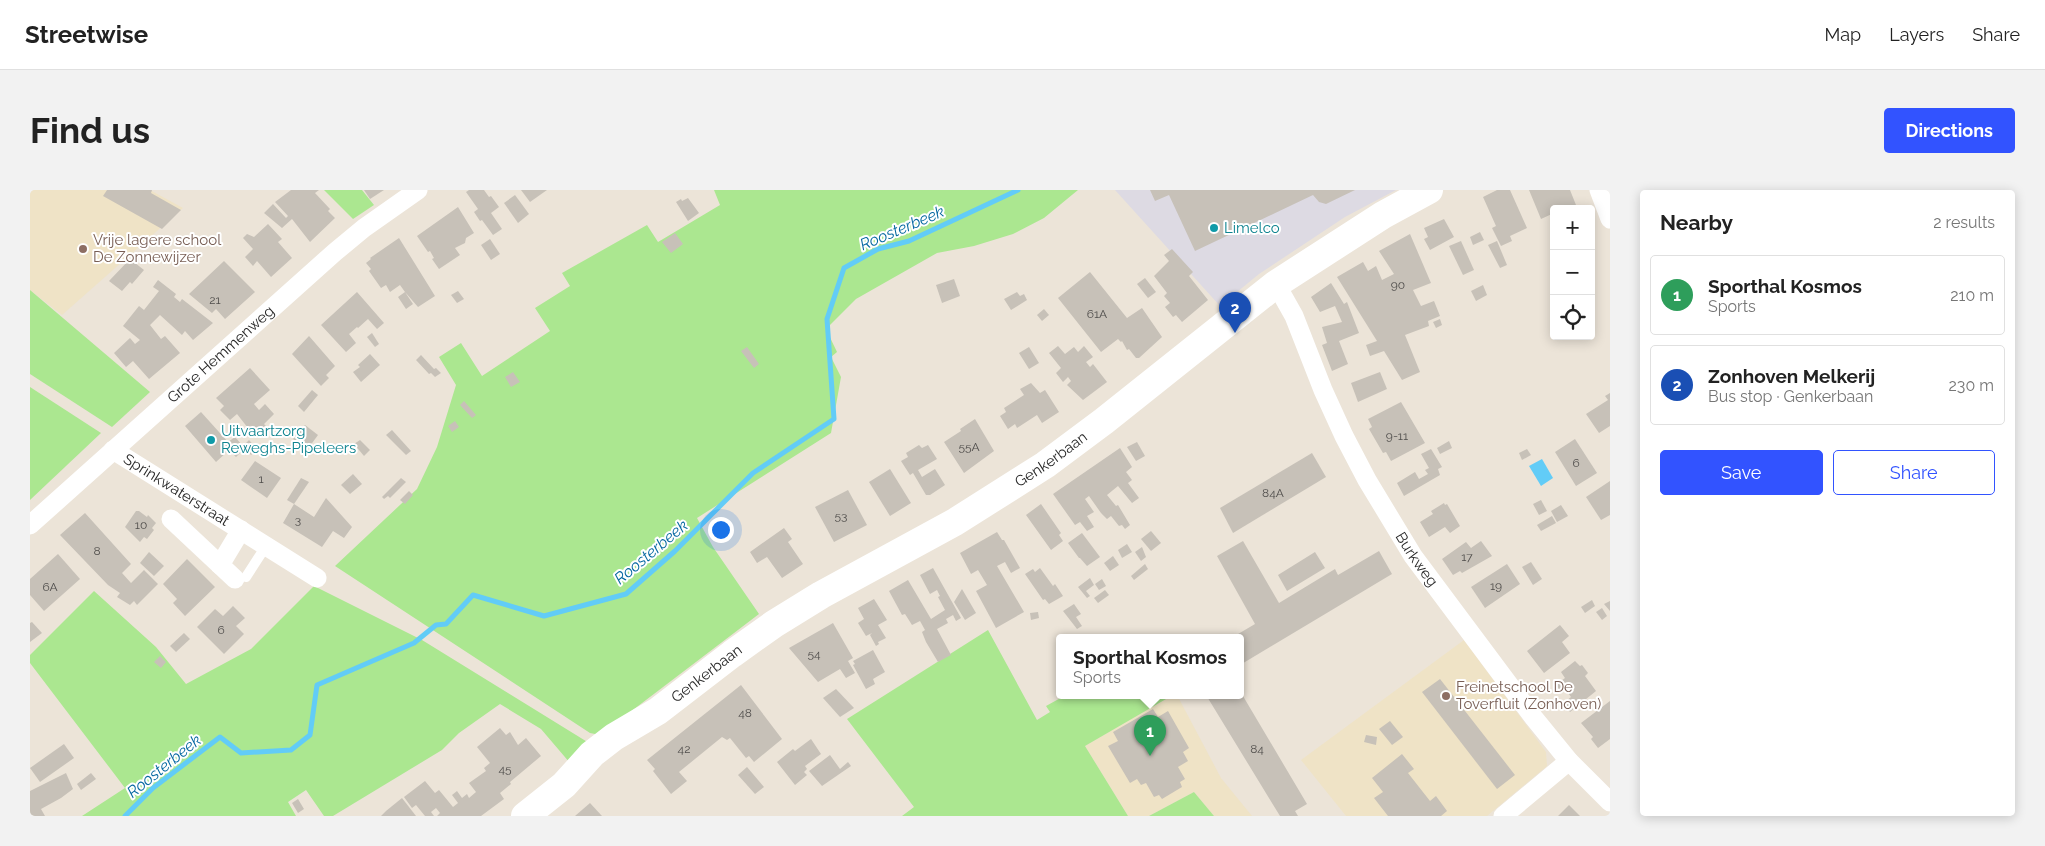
<!DOCTYPE html>
<html lang="en">
<head>
<meta charset="utf-8">
<style>
  body { margin:0; font-family:Raleway,sans-serif; background:#f2f2f2; color:#222 }
  .controls { position:absolute; right:15px; top:15px; display:grid; overflow:hidden; border-radius:5px; box-shadow:0 2px 12px #0003 }
  .controls button { width:45px; height:45px; display:grid; place-items:center; padding:0; border:0; border-bottom:1px solid #e0e0e0; background:#fff; color:#222; font:25px sans-serif }
  .you { position:absolute; left:690px; top:339px; width:18px; height:18px; margin:-12px; border:4px solid #fff; border-radius:50%; background:#1a73e8; box-shadow:0 0 0 8px #1a73e833 }
  .badge { display:grid; place-items:center; width:32px; height:32px; border-radius:50%; background:#3253ff; color:#fff; font-size:16px; font-weight:700 }
  .pin { position:absolute; translate:-50% -41px; filter:drop-shadow(0 1px 2px #0008) }
  .pin::after { content:''; position:absolute; top:26px; width:18px; height:15px; background:inherit; clip-path:polygon(0 0,100% 0,50% 100%) }
  .popup { position:absolute; left:1026px; top:444px; width:188px; height:65px; box-sizing:border-box; display:grid; place-content:center; border-radius:5px; background:#fff; filter:drop-shadow(0 1px 4px #0005); font-size:16px; white-space:nowrap; color:#767676 }
  .popup b { font-size:19px; color:#222 }
  .popup::after { content:''; position:absolute; left:50%; top:100%; margin-left:-10px; border:10px solid transparent; border-top-color:#fff }
  .list { margin:0; padding:0; list-style:none }
  h2 { display:flex; justify-content:space-between; align-items:center; height:65px; margin:0; padding:0 20px; font-size:21px }
  h2 small { font-size:16px; font-weight:400; color:#767676 }
  .list li { display:grid; grid-template-columns:32px 1fr auto; gap:15px; align-items:center; box-sizing:border-box; height:80px; margin:0 10px 10px; padding:0 10px; border:1px solid #e0e0e0; border-radius:5px }
  .list b { display:block; font-size:19px; white-space:nowrap }
  .list p { margin:0; font-size:16px; white-space:nowrap; color:#767676 }
  .list em { font-size:16px; font-style:normal; color:#767676 }
  .actions { display:flex; gap:10px; padding:15px 20px }
  .actions a { flex:1; padding:11px 0; border:1px solid #3253ff; border-radius:5px; text-align:center; font-size:18px; color:#3253ff }
  .actions .main { background:#3253ff; color:#fff }
  .icon { flex:none; width:28px; height:28px; fill:none; stroke:currentColor; stroke-width:2; stroke-linecap:round; stroke-linejoin:round }
  .map { position:relative; flex:none; width:1580px; height:626px; overflow:hidden; border-radius:5px }
  header { display:flex; align-items:center; gap:30px; box-sizing:border-box; height:70px; padding:0 25px; background:#fff; border-bottom:1px solid #e0e0e0 }
  header strong { font-size:24px }
  nav { display:flex; gap:28px; margin-inline-start:auto; font-size:18px }
  .intro { display:flex; align-items:center; justify-content:space-between; box-sizing:border-box; height:120px; padding:0 30px }
  h1 { margin:0; font-size:35px }
  .button { padding:12px 22px; border-radius:5px; background:#3253ff; color:#fff; font-size:18px; font-weight:700 }
  main { display:flex; gap:30px; padding:0 30px }
  aside { flex:1; background:#fff; border-radius:5px; box-shadow:0 2px 12px #0003 }
  .map>svg:first-child { display:block }
  .industrial { fill:#dddae3 }
  .education { fill:#efe3c6 }
  .green { fill:#abe790 }
  .water { fill:#62ccf7 }
  .lines { fill:none; stroke-linecap:round; stroke-linejoin:round }
  .stream { stroke:#62ccf7; stroke-width:5 }
  .building { fill:#c7c1b8 }
  .lane { stroke:#fff; stroke-width:10 }
  .street { stroke:#fff; stroke-width:19 }
  .secondary { stroke:#fff; stroke-width:28 }
  .culture-dot { fill:#0f9aa8; stroke:#fff; stroke-width:2 }
  .education-dot { fill:#8d6e63; stroke:#fff; stroke-width:2 }
  .labels { text-anchor:middle; dominant-baseline:central; stroke-width:4; stroke-linejoin:round; paint-order:stroke }
  .number-label { font-size:12px; fill:#504e4c }
  .culture-label { font-size:15px; fill:#0d838f; stroke:#fff; text-anchor:start }
  .education-label { font-size:15px; fill:#785e54; stroke:#fff; text-anchor:start }
  .street-label { font-size:15px; fill:#282828; stroke:#fff }
  .water-label { font-size:16px; font-style:italic; fill:#0467a0; stroke:#fff }
</style>
</head>
<body>
<header>
<strong>Streetwise</strong>
<nav><a>Map</a><a>Layers</a><a>Share</a></nav>
</header>
<div class="intro"><h1>Find us</h1><a class="button">Directions</a></div>
<main>
<div class="map">
<svg width="1580" height="626" viewBox="0 0 1580 626">
  <rect width="100%" height="100%" fill="#ece4d8"/>
  <!-- industrial -->
  <polygon class="industrial" points="1085,0 1366,0 1315,27 1229,84 1190,116"/>
  <!-- education -->
  <g class="education">
    <polygon points="0,0 120,0 153,18 32,125 0,100"/>
    <polygon points="1434,450 1516,562 1517,576 1457,626 1316,626 1271,570"/>
    <polygon points="1143,505 1147,505 1191,588 1222,626 1184,626 1164,602 1119,626 1098,626 1055,556"/>
  </g>
  <!-- green -->
  <g class="green">
    <polygon points="294,0 332,0 344,15 323,29"/>
    <polygon points="684,0 1048,0 1014,28 983,44 944,56 907,63 826,109 796,139 807,162 801,167 811,187 801,243 667,328 683,357 729,424 570,545 560,543 305,376 387,299 407,257 426,195 409,167 431,153 452,186 520,141 505,118 540,96 532,83 617,35 628,52 690,15"/>
    <polygon points="0,100 120,202 82,237 0,184"/>
    <polygon points="0,197 71,243 0,310"/>
    <polygon points="284,396 392,450 559,553 540,573 511,539 470,514 429,543 412,560 303,626 294,626 276,600 258,612 266,626 52,626 95,598 0,473 0,465 64,401 126,457 156,494 221,459"/>
    <polygon points="958,440 1007,530 1020,522 1016,516 1036,505 1143,505 1055,556 1098,626 872,626 884,617 817,529"/>
    <polygon points="1164,602 1184,626 1119,626"/>
  </g>
  <!-- water -->
  <polygon class="water" points="1512,269 1523,288 1511,296 1499,276"/>
  <g class="lines">
    <!-- stream -->
    <polyline class="stream" points="95,626 123,598 190,547 211,563 261,560 280,545 287,495 384,453 406,435 416,434 443,405 514,426 596,404 645,361 723,283 804,229 797,129 814,78 848,59 879,51 988,0"/>
  </g>
  <!-- building -->
  <g class="building">
    <polygon points="77,0 122,0 121,3 151,20 132,39 73,6"/>
    <polygon points="261,0 289,0 285,3 300,19 298,21 305,28 280,52 262,29 252,38 234,23 243,14 256,28 258,26 245,12"/>
    <polygon points="334,0 354,0 340,9"/>
    <polygon points="439,0 454,0 459,7 461,6 469,17 461,23 472,39 463,45 452,30 450,31 444,22 448,19 436,2"/>
    <polygon points="491,0 517,0 500,12"/>
    <polygon points="1120,0 1325,0 1296,14 1289,12 1283,5 1165,61 1139,5 1125,11"/>
    <polygon points="1467,0 1480,0 1497,38 1480,46 1482,51 1471,56 1462,38 1466,36 1453,7"/>
    <polygon points="1499,0 1540,0 1546,15 1535,19 1524,19 1524,23 1511,29"/>
    <polygon points="485,5 499,24 488,33 474,13"/>
    <polygon points="658,8 669,23 658,31 646,12 651,9 652,11"/>
    <polygon points="428,17 444,43 436,48 435,53 425,58 430,65 409,79 402,69 404,68 400,61 398,62 387,46"/>
    <polygon points="1414,29 1424,47 1400,60 1394,49 1398,47 1394,38"/>
    <polygon points="238,34 252,49 248,52 262,68 241,87 227,71 223,76 215,67 223,59 213,48 217,44 224,47"/>
    <polygon points="1450,42 1454,50 1443,55 1440,47"/>
    <polygon points="645,43 653,54 641,63 632,52"/>
    <polygon points="1380,44 1401,93 1383,100 1391,116 1404,111 1410,126 1398,131 1399,136 1375,145 1390,182 1372,190 1354,161 1340,166 1336,155 1347,151 1307,87 1333,72 1338,81 1346,76 1352,90 1364,84 1349,61"/>
    <polygon points="369,48 405,106 388,117 375,102 383,114 376,119 368,107 375,102 370,95 360,102 356,95 351,98 339,81 341,79 336,73 341,69 340,68"/>
    <polygon points="460,49 470,64 461,70 451,55"/>
    <polygon points="1431,51 1444,80 1433,85 1419,56"/>
    <polygon points="1467,51 1477,75 1470,78 1458,55"/>
    <polygon points="1142,59 1163,82 1159,86 1178,110 1152,132 1146,125 1143,127 1135,117 1140,113 1134,106 1137,103 1124,86 1139,71 1134,65"/>
    <polygon points="100,69 114,80 102,94 100,92 92,101 79,91"/>
    <polygon points="194,71 225,102 195,129 186,119 182,123 159,104"/>
    <polygon points="1060,82 1097,128 1112,118 1132,147 1109,168 1106,168 1099,159 1097,160 1092,151 1091,152 1088,149 1071,162 1028,108"/>
    <polygon points="1115,88 1126,102 1118,108 1107,94"/>
    <polygon points="924,89 930,106 912,113 906,95"/>
    <polygon points="128,90 146,104 144,107 150,112 152,109 183,133 163,150 155,141 152,145 130,125 120,135 131,149 135,146 150,163 119,189 103,171 96,177 84,163 100,148 105,154 110,150 93,136 109,116 114,120 129,101 123,97"/>
    <polygon points="1301,93 1314,114 1317,112 1329,143 1309,151 1318,174 1302,181 1292,155 1297,153 1292,137 1312,132 1305,116 1290,122 1281,107"/>
    <polygon points="1453,95 1457,105 1446,111 1441,101"/>
    <polygon points="428,101 434,109 427,113 421,105"/>
    <polygon points="327,102 354,133 347,139 338,129 328,138 327,137 319,144 326,153 316,162 291,135"/>
    <polygon points="987,102 990,106 994,104 997,110 981,120 974,109"/>
    <polygon points="1014,119 1019,125 1012,131 1007,125"/>
    <polygon points="1410,129 1412,135 1406,138 1403,132"/>
    <polygon points="342,143 349,154 345,157 337,147"/>
    <polygon points="279,146 305,176 296,185 299,188 291,196 262,164"/>
    <polygon points="1028,156 1035,164 1044,157 1048,162 1054,156 1063,167 1056,172 1060,177 1063,174 1077,192 1053,210 1037,195 1041,191 1038,187 1033,192 1026,183 1031,178 1019,163"/>
    <polygon points="717,157 729,174 724,178 711,161"/>
    <polygon points="999,157 1009,173 999,179 989,163"/>
    <polygon points="340,164 350,175 331,192 323,182 330,177 328,175"/>
    <polygon points="391,165 404,179 406,178 411,183 405,187 401,183 399,184 386,170"/>
    <polygon points="220,178 240,200 224,214 229,220 235,214 244,224 234,234 237,237 225,247 207,224 200,230 190,220 194,216 186,208"/>
    <polygon points="483,182 490,192 481,197 475,187"/>
    <polygon points="1350,182 1357,199 1328,212 1321,193"/>
    <polygon points="1001,193 1010,203 1015,200 1029,222 1012,233 1007,225 987,238 985,234 978,239 970,226 976,222 974,218 994,205 990,199"/>
    <polygon points="282,200 288,205 274,222 268,216"/>
    <polygon points="1580,203 1580,236 1569,243 1556,224 1578,210 1575,206"/>
    <polygon points="434,211 446,225 442,228 430,215"/>
    <polygon points="1371,212 1395,253 1361,271 1356,262 1353,263 1339,239 1342,237 1338,229"/>
    <polygon points="171,222 198,252 205,247 213,256 219,250 227,259 221,265 215,258 206,267 199,260 186,272 155,236"/>
    <polygon points="945,229 964,261 934,283 914,252 931,241 930,239"/>
    <polygon points="425,231 429,237 422,242 418,236"/>
    <polygon points="275,235 288,245 277,260 263,249"/>
    <polygon points="362,240 381,261 376,265 356,245"/>
    <polygon points="1545,249 1567,283 1546,296 1525,262"/>
    <polygon points="330,250 340,260 334,266 324,254"/>
    <polygon points="1419,251 1422,258 1410,264 1407,258"/>
    <polygon points="1107,252 1115,266 1106,271 1097,257"/>
    <polygon points="889,255 892,258 898,255 907,269 888,280 892,287 905,279 915,295 900,305 896,305 883,283 880,285 871,271 878,267 876,263"/>
    <polygon points="1090,258 1102,277 1096,282 1102,290 1098,293 1109,308 1102,313 1088,296 1077,305 1086,316 1088,315 1100,335 1095,339 1092,335 1089,336 1081,326 1077,329 1071,323 1059,306 1055,309 1064,322 1057,326 1064,337 1057,341 1050,332 1045,335 1023,304"/>
    <polygon points="1401,259 1412,277 1408,279 1410,285 1374,306 1367,293 1385,282 1389,289 1398,284 1395,280 1399,278 1391,264"/>
    <polygon points="1497,259 1501,265 1492,270 1489,263"/>
    <polygon points="1282,263 1296,287 1203,343 1190,318"/>
    <polygon points="225,271 251,288 237,308 211,290"/>
    <polygon points="860,279 881,313 860,326 839,292"/>
    <polygon points="323,284 332,294 320,304 311,295"/>
    <polygon points="271,288 279,292 264,314 257,310"/>
    <polygon points="371,288 376,292 360,308 358,306 354,309 352,307"/>
    <polygon points="1580,291 1580,325 1571,330 1556,307"/>
    <polygon points="818,300 837,335 804,352 785,317"/>
    <polygon points="379,301 383,305 375,314 370,310"/>
    <polygon points="296,308 322,337 314,348 303,341 292,357 253,333 264,314 284,327"/>
    <polygon points="1511,310 1517,321 1509,325 1503,314"/>
    <polygon points="1414,313 1415,315 1417,314 1430,336 1420,343 1415,337 1399,347 1390,332 1403,324 1401,321"/>
    <polygon points="1011,314 1031,343 1029,345 1033,351 1021,360 996,325"/>
    <polygon points="1531,315 1538,326 1527,332 1521,321"/>
    <polygon points="106,321 109,321 117,327 118,325 126,333 122,338 124,340 117,349 114,347 110,352 95,337"/>
    <polygon points="55,323 101,374 92,383 101,393 114,380 128,394 107,415 104,411 100,415 87,407 90,403 78,395 30,345"/>
    <polygon points="1522,326 1526,333 1511,341 1507,335"/>
    <polygon points="754,338 762,349 758,352 773,374 752,388 737,367 727,373 720,362"/>
    <polygon points="1121,341 1131,353 1121,361 1111,349"/>
    <polygon points="967,342 972,350 974,350 990,378 981,383 975,372 967,376 994,422 966,438 946,401 957,395 948,380 941,384 930,363"/>
    <polygon points="1052,343 1070,367 1057,376 1050,368 1049,368 1038,353"/>
    <polygon points="1213,351 1249,413 1305,379 1308,385 1349,361 1362,384 1210,475 1210,447 1203,447 1225,434 1187,366"/>
    <polygon points="1451,351 1462,366 1432,383 1430,381 1423,385 1412,369 1436,352 1441,358"/>
    <polygon points="1097,354 1102,362 1092,368 1088,360"/>
    <polygon points="1112,357 1116,367 1111,371 1105,362"/>
    <polygon points="119,362 134,376 124,386 110,373"/>
    <polygon points="1285,362 1295,378 1257,401 1248,385"/>
    <polygon points="28,364 50,389 14,421 0,405 0,389"/>
    <polygon points="1083,366 1089,375 1080,381 1074,373"/>
    <polygon points="157,369 185,397 155,426 143,413 147,409 133,394"/>
    <polygon points="1501,372 1512,389 1503,395 1492,377"/>
    <polygon points="1115,374 1118,379 1104,390 1101,386"/>
    <polygon points="1477,374 1490,394 1455,418 1441,397"/>
    <polygon points="903,378 931,428 926,431 923,425 916,429 918,433 907,439 921,465 908,472 896,452 892,442 895,440 890,431 882,435 875,424 872,425 859,401 878,390 901,429 915,420 908,407 910,406 907,400 900,404 890,385"/>
    <polygon points="1010,378 1023,396 1025,394 1033,406 1019,414 1015,409 1013,410 995,384 1003,379 1005,382"/>
    <polygon points="1060,388 1064,395 1056,401 1060,406 1057,408 1048,397"/>
    <polygon points="1072,389 1076,396 1069,400 1065,394"/>
    <polygon points="932,399 946,423 935,430 924,412"/>
    <polygon points="1075,400 1079,405 1068,413 1064,408"/>
    <polygon points="844,409 857,430 848,435 856,448 848,452 849,454 846,456 840,445 842,443 836,446 828,433 834,429 828,418"/>
    <polygon points="1562,410 1565,416 1555,423 1551,417"/>
    <polygon points="1580,411 1580,421 1574,414"/>
    <polygon points="1044,414 1051,424 1046,427 1052,436 1047,439 1033,421"/>
    <polygon points="203,416 215,428 206,436 214,444 194,464 167,437 185,419 193,426"/>
    <polygon points="1572,418 1577,426 1572,430 1566,422"/>
    <polygon points="1008,422 1009,428 1001,430 1000,423"/>
    <polygon points="2,432 12,443 0,452 0,433"/>
    <polygon points="803,433 823,468 818,471 825,483 816,488 810,479 788,492 759,458"/>
    <polygon points="1530,435 1539,446 1532,452 1540,463 1514,483 1497,461"/>
    <polygon points="154,443 160,449 146,462 140,456"/>
    <polygon points="843,460 855,482 843,489 845,494 836,499 823,475 825,474 823,471"/>
    <polygon points="130,466 136,472 131,478 124,472"/>
    <polygon points="1545,471 1550,476 1552,475 1558,483 1555,486 1566,501 1540,522 1534,513 1541,507 1536,500 1532,503 1526,495 1535,488 1531,482"/>
    <polygon points="1410,489 1485,585 1467,599 1392,502"/>
    <polygon points="711,495 752,549 724,572 719,566 716,568 700,548 697,550 692,547 649,582 657,591 641,604 623,581 625,579 617,570"/>
    <polygon points="806,499 824,518 810,527 793,508"/>
    <polygon points="1210,501 1277,614 1265,621 1268,626 1250,626 1176,505 1210,505"/>
    <polygon points="1580,511 1580,549 1568,558 1561,549 1563,547 1551,533"/>
    <polygon points="1123,519 1128,527 1138,521 1159,558 1153,562 1158,571 1148,577 1155,589 1150,592 1152,597 1132,609 1129,605 1124,607 1116,593 1111,595 1107,589 1100,593 1078,556 1088,551 1083,542"/>
    <polygon points="1360,531 1373,547 1362,555 1349,539"/>
    <polygon points="470,538 476,545 480,542 488,555 496,548 511,566 480,592 481,594 470,603 474,609 451,626 407,626 410,623 406,618 401,622 404,626 395,626 386,615 382,618 374,607 395,591 405,603 409,600 423,617 428,613 422,605 427,601 432,608 437,604 439,608 446,602 439,593 456,581 454,578 460,573 447,557"/>
    <polygon points="1336,545 1347,547 1346,555 1334,552"/>
    <polygon points="781,549 791,564 775,576 777,579 774,582 777,585 765,595 747,572 763,559 765,561"/>
    <polygon points="34,554 44,568 10,592 0,578"/>
    <polygon points="1372,564 1384,579 1378,583 1400,611 1406,606 1417,621 1411,626 1358,626 1344,608 1353,602 1342,588"/>
    <polygon points="800,565 810,579 818,572 821,576 792,596 779,581"/>
    <polygon points="717,577 734,597 725,604 708,585"/>
    <polygon points="36,583 43,599 31,608 11,619 15,626 0,626 0,601"/>
    <polygon points="61,583 66,589 51,600 47,594"/>
    <polygon points="372,608 386,626 351,626 356,621"/>
    <polygon points="268,609 274,619 268,623 262,613"/>
    <polygon points="560,613 572,626 545,626"/>
    <polygon points="1539,615 1550,626 1528,626"/>
  </g>
  <g class="lines">
    <!-- lane -->
    <polyline class="lane" points="216,387 236,356"/>
    <!-- street -->
    <g class="street">
      <polyline points="1569,0 1580,29"/>
      <path id="s1" d="M1246,94L1264,126L1293,200L1314,246L1337,290L1383,366L1504,528L1539,571L1580,612"/>
      <path id="s2" d="M83,260L287,388"/>
      <polyline points="141,329 205,389"/>
      <path id="s3" d="M0,335L305,62L334,38L388,0"/>
      <polyline points="190,375 211,340"/>
      <polyline points="1473,626 1539,571"/>
    </g>
    <!-- secondary -->
    <path class="secondary" id="s4" d="M495,626L534,595L562,564L584,547L628,521L702,464L744,434L791,405L925,332L1015,275L1074,231L1246,94L1353,25L1399,0"/>
  </g>
  <!-- markers -->
  <g class="culture-dot">
    <circle cx="1184" cy="38" r="5"/>
    <circle cx="181" cy="250" r="5"/>
  </g>
  <g class="education-dot">
    <circle cx="53" cy="59" r="5"/>
    <circle cx="1416" cy="506" r="5"/>
  </g>
  <g class="labels">
    <!-- number labels -->
    <g class="number-label">
      <text x="1368" y="95">90</text>
      <text x="185" y="110">21</text>
      <text x="1067" y="124">61A</text>
      <text x="1367" y="246">9-11</text>
      <text x="939" y="257">55A</text>
      <text x="1546" y="273">6</text>
      <text x="231" y="289">1</text>
      <text x="1243" y="303">84A</text>
      <text x="811" y="326">53</text>
      <text x="268" y="330">3</text>
      <text x="111" y="335">10</text>
      <text x="67" y="361">8</text>
      <text x="1437" y="367">17</text>
      <text x="1466" y="396">19</text>
      <text x="20" y="397">6A</text>
      <text x="191" y="440">6</text>
      <text x="784" y="464">54</text>
      <text x="715" y="523">48</text>
      <text x="654" y="559">42</text>
      <text x="1227" y="559">84</text>
      <text x="475" y="579">45</text>
    </g>
    <!-- culture labels -->
    <g class="culture-label">
      <text x="1194" y="38">Limelco</text>
      <text x="191" y="241">Uitvaartzorg<tspan x="191" dy="17">Reweghs-Pipeleers</tspan></text>
    </g>
    <!-- education labels -->
    <g class="education-label">
      <text x="63" y="50">Vrije lagere school<tspan x="63" dy="17">De Zonnewijzer</tspan></text>
      <text x="1426" y="497">Freinetschool De<tspan x="1426" dy="17">Toverfluit (Zonhoven)</tspan></text>
    </g>
    <!-- street labels -->
    <g class="street-label">
      <text stroke="none"><textPath href="#s3" startOffset="256">Grote Hemmenweg</textPath></text>
      <text stroke="none"><textPath href="#s4" startOffset="638">Genkerbaan</textPath></text>
      <text stroke="none"><textPath href="#s2" startOffset="75">Sprinkwaterstraat</textPath></text>
      <text stroke="none"><textPath href="#s1" startOffset="310">Burkweg</textPath></text>
      <text stroke="none"><textPath href="#s4" startOffset="232">Genkerbaan</textPath></text>
    </g>
    <!-- water labels -->
    <g class="water-label">
      <text transform="translate(872 38) rotate(-23)">Roosterbeek</text>
      <text transform="translate(621 362) rotate(-40)">Roosterbeek</text>
      <text transform="translate(134 576) rotate(-39)">Roosterbeek</text>
    </g>
  </g>
</svg>
<div class="controls">
<button>+</button>
<button>−</button>
<button><svg class="icon" aria-label="locate" viewBox="0 0 24 24"><circle cx="12" cy="12" r="6"/><path d="M12 2v4M12 18v4M2 12h4M18 12h4"/></svg></button>
</div>
<div class="you"></div>
<div class="pin badge" style="left:1120px;top:566px;background:#2e9e5b">1</div>
<div class="popup"><b>Sporthal Kosmos</b>Sports</div>
<div class="pin badge" style="left:1205px;top:143px;background:#1a4fb4">2</div>
</div>
<aside>
<h2>Nearby<small>2 results</small></h2>
<ul class="list">
<li><span class="badge" style="background:#2e9e5b">1</span><div><b>Sporthal Kosmos</b><p>Sports</p></div><em>210 m</em></li>
<li><span class="badge" style="background:#1a4fb4">2</span><div><b>Zonhoven Melkerij</b><p>Bus stop · Genkerbaan</p></div><em>230 m</em></li>
</ul>
<div class="actions"><a class="main">Save</a><a>Share</a></div>
</aside>
</main>
</body>
</html>
